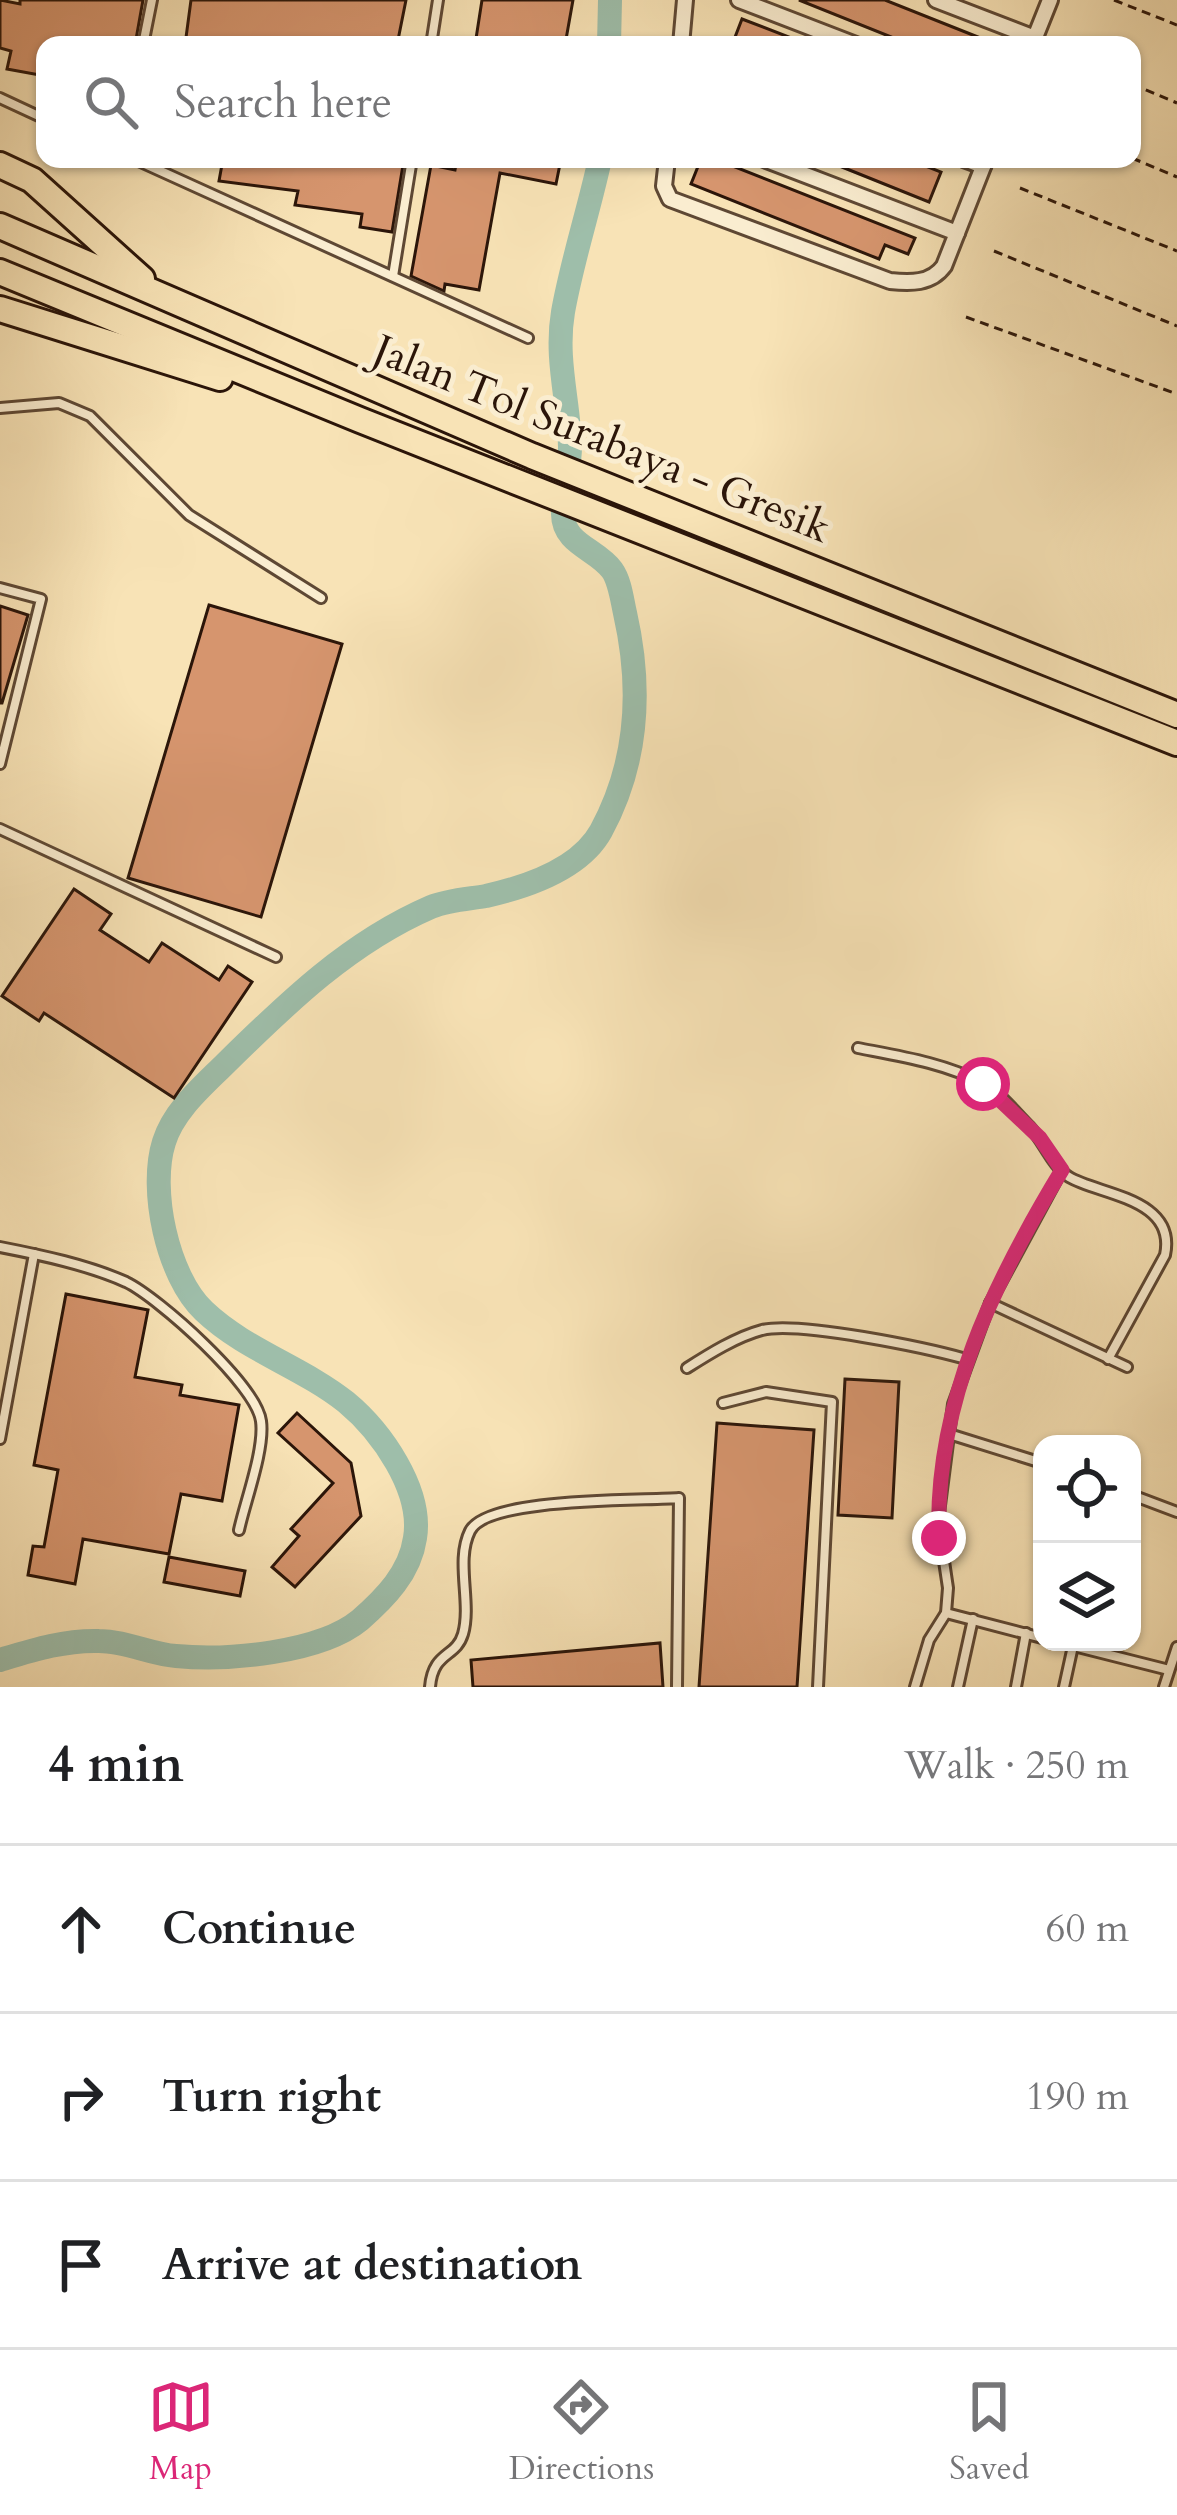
<!DOCTYPE html>
<html lang="en">
<head>
<meta charset="utf-8">
<style>
  body { margin:0; font-family:Cardo,serif; background:#f2f2f2; color:#202124 }
  .controls { position:absolute; right:36px; bottom:36px; display:grid; overflow:hidden; border-radius:24px; box-shadow:0 3px 9px #0004 }
  .controls button { width:108px; height:108px; display:grid; place-items:center; padding:0; border:0; border-bottom:3px solid #e0e0e0; background:#fff; color:#202124; font:60px sans-serif }
  .stop { position:absolute; width:36px; height:36px; margin:-27px; border:9px solid #db2777; border-radius:50%; background:#fff }
  .stop.end { background:#db2777; border-color:#fff; box-shadow:0 3px 12px #0008 }
  .list { margin:0; padding:0; list-style:none }
  h2 { display:flex; justify-content:space-between; align-items:center; height:156px; margin:0; padding:0 48px; font-size:51px }
  h2 small { font-size:39px; font-weight:400; color:#757577 }
  .list li { display:grid; grid-template-columns:78px 1fr auto; gap:36px; align-items:center; box-sizing:border-box; height:168px; padding:0 48px; border-top:3px solid #e0e0e0 }
  .list b { display:block; font-size:45px; white-space:nowrap }
  .list em { font-size:39px; font-style:normal; color:#757577 }
  .icon { flex:none; width:66px; height:66px; fill:none; stroke:currentColor; stroke-width:2; stroke-linecap:round; stroke-linejoin:round }
  .map { position:relative; flex:none; width:1177px; height:1687px; overflow:hidden }
  .search { position:absolute; background:#fff; box-shadow:0 3px 9px #0004; left:36px; right:36px; top:36px; height:132px; display:flex; align-items:center; gap:30px; box-sizing:border-box; padding:0 42px; border-radius:24px; color:#757577; font-size:45px }
  .sheet { height:660px; background:#fff }
  nav { display:flex; justify-content:space-around; align-items:center; box-sizing:border-box; height:168px; border-top:3px solid #e0e0e0; background:#fff; font-size:33px; color:#757577 }
  nav a { display:grid; justify-items:center; gap:6px }
  nav .on { color:#db2777 }
  .map>svg:first-child { display:block }
  .lines { fill:none; stroke-linecap:round; stroke-linejoin:round }
  .river { stroke:#9ebeaa; stroke-width:24 }
  .building { fill:#d6956e; stroke:#2b1509; stroke-width:3 }
  .lane-casing { stroke:#5e4834; stroke-width:14 }
  .street-casing { stroke:#5e4834; stroke-width:20 }
  .highway-casing { stroke:#2b1509; stroke-width:30 }
  .path { stroke:#2b1509; stroke-width:3; stroke-dasharray:9 6; stroke-linecap:butt }
  .lane { stroke:#faedd0; stroke-width:8 }
  .street { stroke:#faedd0; stroke-width:14 }
  .highway { stroke:#f8e3b6; stroke-width:24 }
  .route { stroke:#db2777; stroke-width:15 }
  .labels { text-anchor:middle; dominant-baseline:central; stroke-width:10; stroke-linejoin:round; paint-order:stroke }
  .street-label { font-size:42px; fill:#2b1509; stroke:#faedd0 }
</style>
</head>
<body>
<div class="map">
<svg width="1177" height="1687" viewBox="0 0 1177 1687">
  <rect width="100%" height="100%" fill="#f8e3b6"/>
  <filter id="stains"><feTurbulence type="fractalNoise" baseFrequency=".00167" numOctaves="4"/><feColorMatrix values="0 0 0 0 .2 0 0 0 0 .09 0 0 0 0 .02 0 0 0 .5 -.17"/></filter>
  <radialGradient id="worn" r=".72"><stop offset=".6" stop-color="#630" stop-opacity="0"/><stop offset="1" stop-color="#630" stop-opacity=".3"/></radialGradient>
  <g class="lines">
    <!-- river -->
    <g class="river">
      <polyline points="609,45 610,0"/>
      <path d="M0,1660C33,1650 64,1640 99,1641C126,1641 150,1654 176,1656C227,1661 320,1653 360,1620C385,1598 410,1573 415,1538C423,1490 381,1431 346,1402C302,1367 245,1350 204,1311C167,1276 149,1189 164,1142C174,1110 203,1086 226,1063C288,1002 350,942 431,907C448,900 468,899 486,896C526,887 580,869 601,831C638,763 642,688 625,613C622,600 620,581 612,570C597,549 563,544 563,514C562,492 570,469 570,447C569,402 555,359 563,312C572,261 589,210 600,159"/>
    </g>
  </g>
  <!-- building -->
  <g class="building">
    <polygon points="0,0 20,4 20,0 143,0 135,45 45,45 45,76 7,69 11,51 0,48"/>
    <polygon points="191,0 406,0 397,45 185,45"/>
    <polygon points="482,0 573,0 565,45 475,45"/>
    <polygon points="799,0 885,0 998,45 911,45"/>
    <polygon points="742,19 807,44 807,45 732,45"/>
    <polygon points="223,159 404,159 392,232 360,227 362,214 295,205 298,191 219,181"/>
    <polygon points="457,159 561,159 556,184 500,173 479,290 445,284 444,291 411,276 431,165 455,170"/>
    <polygon points="701,159 715,159 915,238 908,254 885,245 879,259 691,184"/>
    <polygon points="822,159 908,159 941,172 929,202"/>
    <polygon points="209,605 342,644 261,917 128,878"/>
    <polygon points="0,606 28,615 2,703 0,703"/>
    <polygon points="74,889 111,914 100,930 149,962 162,943 219,980 228,966 252,982 174,1098 44,1013 39,1021 2,996"/>
    <polygon points="66,1294 148,1310 135,1377 182,1385 180,1395 239,1405 222,1501 181,1494 169,1554 83,1539 75,1584 28,1575 33,1546 44,1547 58,1470 34,1465"/>
    <polygon points="845,1379 899,1382 892,1518 838,1515"/>
    <polygon points="297,1413 351,1463 361,1516 295,1587 272,1567 299,1536 291,1529 333,1483 278,1433"/>
    <polygon points="717,1423 814,1430 797,1687 699,1687"/>
    <polygon points="169,1557 245,1571 240,1596 164,1582"/>
    <polygon points="660,1643 663,1687 473,1687 471,1660"/>
  </g>
  <g class="lines">
    <!-- lane casing -->
    <g class="lane-casing">
      <g id="lane">
        <polyline points="143,45 152,0"/>
        <polyline points="431,45 438,0"/>
        <polyline points="0,98 45,119"/>
        <polyline points="134,159 528,338"/>
        <polyline points="393,276 412,159"/>
        <polyline points="0,408 59,403 90,416 189,515 321,598"/>
        <polyline points="0,588 41,599 0,764"/>
        <polyline points="0,829 276,957"/>
        <path d="M858,1048C899,1056 945,1063 982,1083C1001,1093 1015,1112 1030,1127C1043,1141 1053,1167 1069,1177C1099,1195 1177,1198 1165,1255L1108,1359"/>
        <path d="M0,1247C41,1255 88,1265 126,1282C159,1298 256,1385 261,1421C265,1449 245,1502 239,1530"/>
        <polyline points="990,1303 1062,1170"/>
        <path d="M687,1368C709,1354 736,1337 762,1330C799,1321 927,1348 966,1359"/>
        <polyline points="723,1403 766,1392 832,1402 818,1687"/>
        <polyline points="949,1434 1042,1463"/>
        <polyline points="0,1439 34,1254"/>
        <polyline points="1132,1495 1177,1512"/>
        <polyline points="946,1613 1042,1638"/>
        <polyline points="1058,1642 1169,1670"/>
        <path d="M430,1687C433,1651 456,1658 463,1634C472,1602 455,1561 470,1531C487,1497 639,1501 679,1498L677,1687"/>
        <polyline points="915,1687 929,1640 946,1613 948,1588 938,1521 953,1404 990,1303 1127,1367"/>
        <polyline points="958,1687 973,1619"/>
        <polyline points="1016,1687 1026,1633"/>
        <polyline points="1064,1687 1073,1646"/>
        <polyline points="1164,1687 1177,1647"/>
      </g>
    </g>
    <!-- street casing -->
    <g class="street-casing">
      <g id="street">
        <polyline points="739,0 856,45"/>
        <polyline points="936,0 1035,38"/>
        <polyline points="681,45 685,0"/>
        <polyline points="1032,45 1050,0"/>
        <path d="M667,159L664,186L670,199L890,281C910,283 931,284 944,266L986,159"/>
        <polyline points="764,159 957,233"/>
        <polyline points="964,159 983,166"/>
      </g>
    </g>
    <!-- highway casing -->
    <g class="highway-casing">
      <g id="highway">
        <polyline points="0,165 32,180 142,279"/>
        <polyline points="0,226 532,456 1177,715"/>
        <polyline points="0,272 360,420 1177,743"/>
        <polyline points="0,309 220,378"/>
      </g>
    </g>
    <!-- path -->
    <g class="path">
      <polyline points="1114,0 1177,25"/>
      <polyline points="1132,84 1177,103"/>
      <polyline points="1132,158 1177,177"/>
      <polyline points="1020,188 1177,251"/>
      <polyline points="994,251 1177,326"/>
      <polyline points="966,317 1177,394"/>
    </g>
    <!-- lane -->
    <use href="#lane" class="lane"/>
    <!-- street -->
    <use href="#street" class="street"/>
    <!-- highway -->
    <use href="#highway" class="highway"/>
  </g>
  <g class="lines">
    <!-- route -->
    <path class="route" d="M939,1538C934,1404 994,1282 1062,1170L1040,1138L983,1084"/>
  </g>
  <g class="labels">
    <!-- street labels -->
    <g class="street-label">
      <text transform="translate(602 439) rotate(22)">Jalan Tol Surabaya - Gresik</text>
    </g>
  </g>
  <rect width="100%" height="100%" filter="url(#stains)"/>
  <rect width="100%" height="100%" fill="url(#worn)"/>
</svg>
<div class="controls">
<button><svg class="icon" aria-label="locate" viewBox="0 0 24 24"><circle cx="12" cy="12" r="6"/><path d="M12 2v4M12 18v4M2 12h4M18 12h4"/></svg></button>
<button><svg class="icon" aria-label="layers" viewBox="0 0 24 24"><path d="M12 4l9 5-9 5-9-5zM3 14l9 5 9-5"/></svg></button>
</div>
<div class="stop" style="left:983px;top:1084px"></div>
<div class="stop end" style="left:939px;top:1538px"></div>
<div class="search"><svg class="icon" aria-label="search" viewBox="0 0 24 24"><circle cx="10" cy="10" r="6"/><path d="M15 15l6 6"/></svg>Search here</div>
</div>
<section class="sheet">
<h2>4 min<small>Walk · 250 m</small></h2>
<ul class="list">
<li><svg class="icon" aria-label="ahead" viewBox="0 0 24 24"><path d="M12 20V5M6 11l6-6 6 6"/></svg><div><b>Continue</b></div><em>60 m</em></li>
<li><svg class="icon" aria-label="right" viewBox="0 0 24 24"><path d="M7 20v-9h11M14 6l5 5-5 5"/></svg><div><b>Turn right</b></div><em>190 m</em></li>
<li><svg class="icon" aria-label="arrive" viewBox="0 0 24 24"><path d="M6 21V4h12l-3 4 3 4H6"/></svg><div><b>Arrive at destination</b></div></li>
</ul>
</section>
<nav>
<a class="on"><svg class="icon" aria-label="map" viewBox="0 0 24 24"><path d="M3 6l6-2 6 2 6-2v14l-6 2-6-2-6 2zM9 4v14M15 6v14"/></svg>Map</a>
<a><svg class="icon" aria-label="directions" viewBox="0 0 24 24"><path d="M12 3l9 9-9 9-9-9zM9 14v-3h6M13 9l2 2-2 2"/></svg>Directions</a>
<a><svg class="icon" aria-label="saved" viewBox="0 0 24 24"><path d="M7 4h10v16l-5-4-5 4z"/></svg>Saved</a>
</nav>
</body>
</html>
